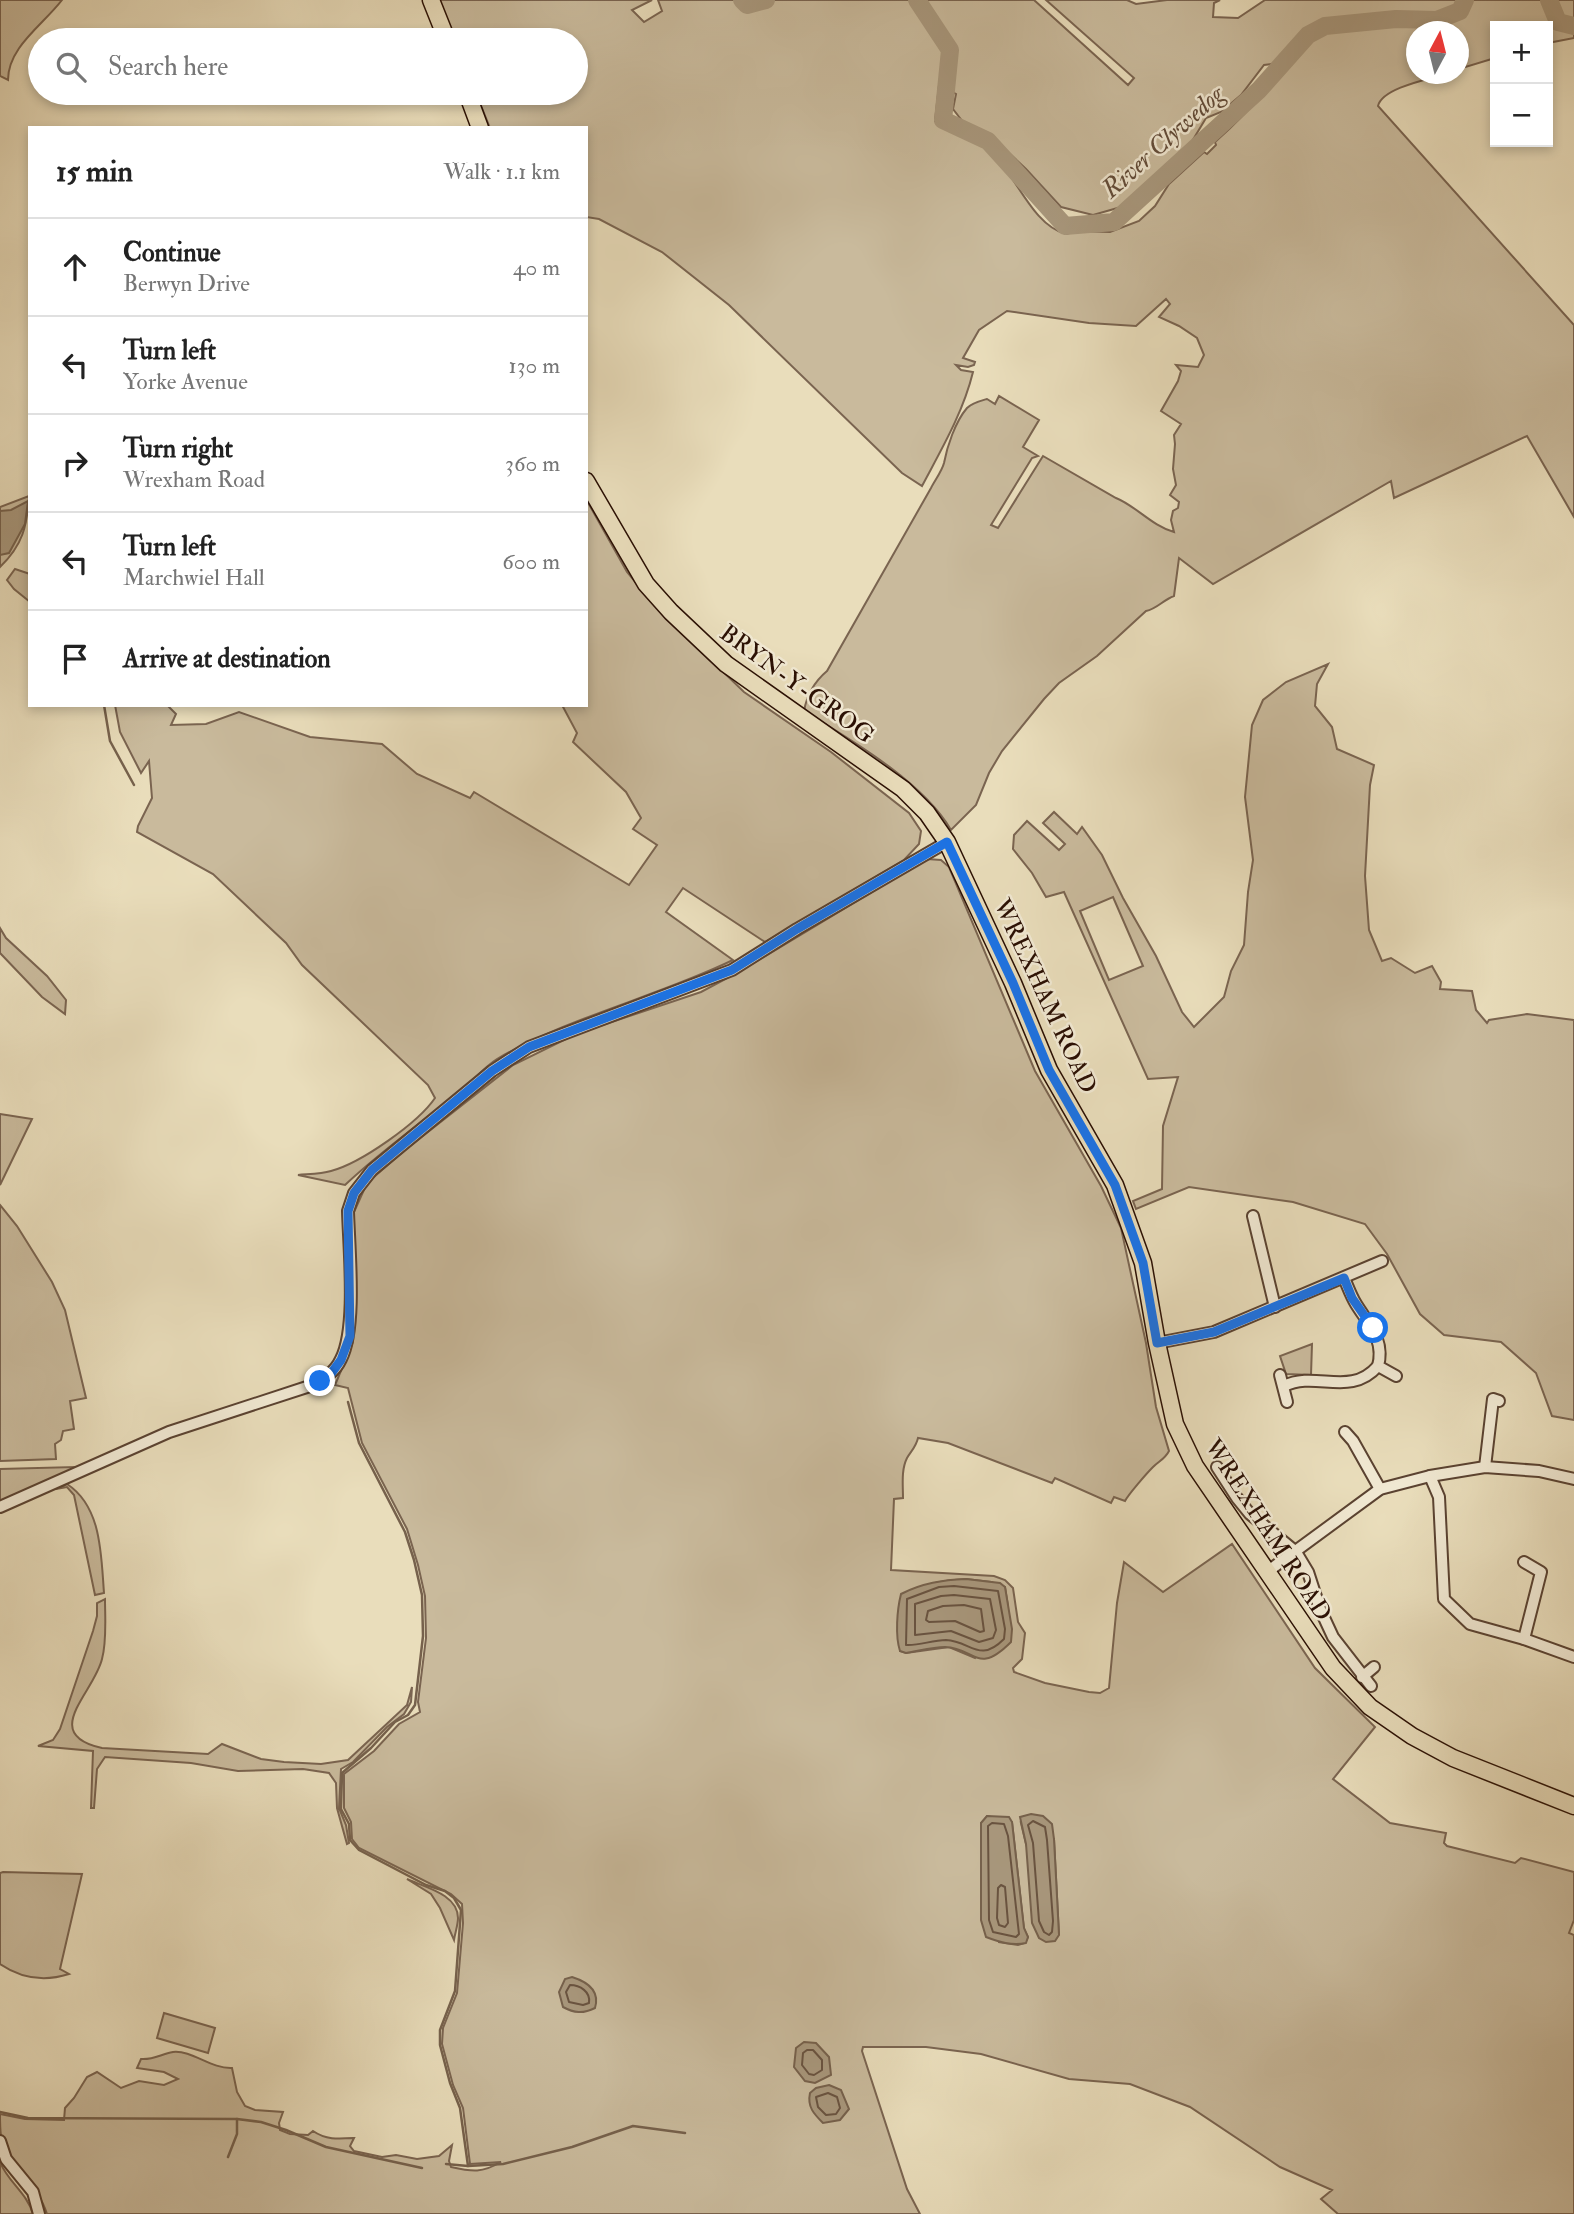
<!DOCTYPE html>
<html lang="en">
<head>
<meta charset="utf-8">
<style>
  body { margin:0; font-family:"IM FELL Double Pica",serif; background:#f2f2f2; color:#222 }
  .controls { position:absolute; right:21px; top:21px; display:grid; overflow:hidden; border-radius:0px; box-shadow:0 4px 10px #0003 }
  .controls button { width:63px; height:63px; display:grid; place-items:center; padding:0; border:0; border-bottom:2px solid #e0e0e0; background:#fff; color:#222; font:35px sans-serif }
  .compass { position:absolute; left:1406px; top:21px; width:63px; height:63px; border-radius:50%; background:#fff; box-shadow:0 4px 10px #0003; rotate:7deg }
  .stop { position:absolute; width:21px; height:21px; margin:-16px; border:5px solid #1a73e8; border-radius:50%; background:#fff }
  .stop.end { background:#1a73e8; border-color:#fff; box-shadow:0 2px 7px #0008 }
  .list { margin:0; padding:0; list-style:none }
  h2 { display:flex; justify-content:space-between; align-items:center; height:91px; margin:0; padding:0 28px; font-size:30px }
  h2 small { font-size:23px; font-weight:400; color:#767676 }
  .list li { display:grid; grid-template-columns:46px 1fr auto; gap:21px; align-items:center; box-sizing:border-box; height:98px; padding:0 28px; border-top:2px solid #e0e0e0 }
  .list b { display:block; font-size:26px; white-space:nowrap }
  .list p { margin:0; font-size:23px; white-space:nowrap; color:#767676 }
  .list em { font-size:23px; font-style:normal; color:#767676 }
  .icon { flex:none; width:38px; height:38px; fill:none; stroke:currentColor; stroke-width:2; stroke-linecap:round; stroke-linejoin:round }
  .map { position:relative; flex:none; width:1574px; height:2214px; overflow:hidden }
  .search { position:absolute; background:#fff; box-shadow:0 4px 10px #0003; left:28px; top:28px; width:560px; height:77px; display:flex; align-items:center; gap:18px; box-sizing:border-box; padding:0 24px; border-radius:38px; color:#767676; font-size:26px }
  .panel { position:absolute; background:#fff; box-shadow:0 4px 10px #0003; left:28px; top:126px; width:560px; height:581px; border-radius:0px }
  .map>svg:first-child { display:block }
  .green { fill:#c9ba9c; stroke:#7a6450; stroke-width:2; fill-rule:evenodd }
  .water { fill:#a8977c; stroke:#76614c; stroke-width:2 }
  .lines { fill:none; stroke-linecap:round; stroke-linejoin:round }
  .shore { stroke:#695340; stroke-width:2 }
  .stream { stroke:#76614c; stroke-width:2.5 }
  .river { stroke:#a8977c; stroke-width:18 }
  .street-casing { stroke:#5a4231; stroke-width:14 }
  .primary-casing { stroke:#2a0f03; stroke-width:19 }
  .street { stroke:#f1e9d3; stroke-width:10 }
  .primary { stroke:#e9ddbb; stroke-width:16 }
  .route { stroke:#1a73e8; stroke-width:9 }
  .labels { text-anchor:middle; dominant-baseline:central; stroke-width:5; stroke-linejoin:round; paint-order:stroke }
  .street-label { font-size:24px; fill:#2a0f03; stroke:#f1e9d3 }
  .water-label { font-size:26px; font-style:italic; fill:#634c39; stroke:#f1e9d3 }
</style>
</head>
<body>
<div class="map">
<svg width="1574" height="2214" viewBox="0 0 1574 2214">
  <rect width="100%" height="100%" fill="#e9ddbb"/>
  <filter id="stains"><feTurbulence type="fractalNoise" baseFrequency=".00286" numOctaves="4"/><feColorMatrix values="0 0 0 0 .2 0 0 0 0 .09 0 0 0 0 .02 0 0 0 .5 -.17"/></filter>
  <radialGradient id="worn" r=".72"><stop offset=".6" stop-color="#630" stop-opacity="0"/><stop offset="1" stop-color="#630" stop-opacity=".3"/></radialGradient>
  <!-- green -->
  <g class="green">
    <path d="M0,0H62C43,25 8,47 8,80L0,76Z"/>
    <path d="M439,0H652L632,10L644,22L662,11L658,0H1034L1128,85L1134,78L1046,0H1127L1136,4L1167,0H1220L1214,3L1213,17L1238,18L1265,0H1574V38L1548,43V26H1495V58L1459,69L1458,32H1416V74H1446C1429,79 1382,88 1378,106L1574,325V517L1527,436L1394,498L1391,481L1213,584L1179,558L1174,596C1163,600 1157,609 1146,611L1097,656L1059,683L1044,699L1002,751L989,773L976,805L951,830C923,782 851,740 804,711C807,694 814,682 827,671L931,488C935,480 942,471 944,463C947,447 955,422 967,408C972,403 980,401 987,399L995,404L999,396L1039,420L1023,447L1038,456L1032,458L991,525L998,528L1043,456L1116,498C1136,506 1152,526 1174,532L1171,520L1173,511L1178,508L1179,502L1170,495L1176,485L1173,469L1175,444L1174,435L1181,424L1161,411L1178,381L1181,371L1176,365L1198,367L1204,355L1197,338L1179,326L1159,317L1170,304L1166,299L1136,326L1089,323L1007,311L979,330L963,358L975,362L974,365L968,367L956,365L961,370L973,372C963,413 941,450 922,486L902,473L729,305L662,252L599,219L586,217V128H490L476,93H576V40H455ZM1283,56L1289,60C1268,90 1242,118 1215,142L1216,145L1207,154L1204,152L1169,184L1155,206L1139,221L1110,232L1077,231L1066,234C1030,225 1014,168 985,146C975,138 948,128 935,121L939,85L956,94L953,109L963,122L993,138L1026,169L1061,207L1093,215L1121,207L1188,148L1206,118L1221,112L1241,95L1264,65L1273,64Z"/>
    <path d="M29,496C27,526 23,545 0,567V507Z"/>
    <path d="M586,499L627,572L657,608L744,692L831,752L909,813L921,831L919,844L904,860L765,942L683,888L666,912L733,960C657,997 571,1016 497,1059C484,1067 473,1081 461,1091C422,1122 381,1151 345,1185L298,1175C309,1174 321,1174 331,1171C361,1163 418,1123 435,1098L428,1085L302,965L286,943L213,874L137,832L138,826L152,798L149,761L141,773L120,732L115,705H167L176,714L171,725L206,724L239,712L310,737L382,744L417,774L470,798L474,792L629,885L657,845L633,829L641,818L626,792L573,742L577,733L562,705H586Z"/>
    <polygon points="15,569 30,574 30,602 14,589 7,580"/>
    <path d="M1328,664L1317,684L1315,706L1332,727L1337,749L1374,765L1370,785L1365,876L1369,930L1382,961L1391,958L1415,973L1432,966L1441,982L1440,989L1472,991L1476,1010L1487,1023L1489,1020L1527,1014L1574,1020V1420L1552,1416L1536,1373L1501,1342L1444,1335L1420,1314L1387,1254L1365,1224L1293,1202L1189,1187L1136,1209L1133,1201L1162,1189L1163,1126L1178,1077L1148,1079L1064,892L1046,897L1032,873L1013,849L1014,835L1027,821L1059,850L1065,844L1043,823L1054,812L1077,834L1082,827L1102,855L1123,898L1156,956L1182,1012L1194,1027L1224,997L1231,971L1244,945L1248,892L1253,860L1245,797L1252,725L1263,700L1286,682ZM1113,897L1143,966L1109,980L1080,911Z"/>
    <path d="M927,859L941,860L949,867L1035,1071L1101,1186L1121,1228L1146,1343L1156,1407L1169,1451C1165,1459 1159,1461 1153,1467C1146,1474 1128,1495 1125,1501L1114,1497L1111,1503L1055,1478L1052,1483L948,1443L918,1438C916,1447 911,1451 907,1458C901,1470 903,1485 903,1498L894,1499L891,1570L994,1576L1005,1580L1013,1588L1018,1622L1025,1633L1022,1659L1013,1668L1014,1672L1045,1683L1089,1692L1100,1693L1109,1688L1117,1603L1124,1562L1163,1592L1232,1544L1315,1668L1375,1727L1333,1779L1390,1823L1446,1833L1444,1843L1447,1846L1515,1863L1521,1858L1574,1872V1920L1569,1933L1574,1935V2214H1338L1321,2199L1332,2190L1280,2167L1190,2107L1130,2084L1069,2079L981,2054L926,2047H863L862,2051L907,2189L920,2214H47C37,2182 8,2164 1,2136C0,2129 0,2121 0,2114L25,2119L64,2120L65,2108L74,2098L87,2077L97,2072L121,2088L139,2081L164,2085L178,2079L164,2072L137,2068L141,2059C154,2060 161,2054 173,2052C192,2050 211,2069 232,2068L237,2092L245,2106L255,2110L283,2112L279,2123L280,2130L290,2134L308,2135L313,2131C326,2140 338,2139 354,2138L350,2146L354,2151L382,2157L396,2155L417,2159L439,2156L452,2145L449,2161L451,2167C473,2172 482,2173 501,2162L470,2164L463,2108L453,2085L442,2044L443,2028L457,1993L463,1923L462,1904L451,1894L359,1848L352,1839L351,1822L344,1808V1774L374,1751L399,1724L420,1712L418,1702L426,1638L425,1596L418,1565L407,1529L362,1443L348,1388L335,1385L353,1342L354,1212L367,1183L405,1150L513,1065L576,1034L701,992L737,973ZM966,1579L991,1582L1005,1587L1008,1606L975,1658L949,1647L906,1653L900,1651L899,1604C926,1584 931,1581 966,1579ZM987,1816L1012,1822L1024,1929L1028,1937L1025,1943L1018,1945L999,1942L983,1849L981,1823ZM1021,1823L1054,1839L1059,1935L1026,1844Z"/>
    <polygon points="0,928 6,938 47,976 66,1000 65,1014 42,997 0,953"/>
    <polygon points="0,1114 32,1119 0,1185"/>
    <polygon points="0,1205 17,1226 52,1282 65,1310 86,1398 70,1401 74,1429 63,1431 61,1440 55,1444 56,1459 0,1461"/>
    <polygon points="1312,1344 1311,1375 1286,1374 1280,1356"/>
    <polygon points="74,1467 66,1473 0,1502 0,1469"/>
    <path d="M67,1484C102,1507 101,1555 104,1593L95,1595L74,1495L67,1487L56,1489Z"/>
    <path d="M105,1599C105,1618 107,1641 102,1659C94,1693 39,1734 102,1748L208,1754L222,1744L261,1759L284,1762L321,1764L348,1760L407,1705L412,1687L411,1702L404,1714L387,1727L353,1762L341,1769L339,1808L346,1825L349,1843L347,1844L337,1808L336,1783L329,1773L303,1769L238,1771L191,1763L105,1757L97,1769L94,1808H91L93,1751L38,1746L53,1740L60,1729L93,1631L97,1616V1603Z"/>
    <path d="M3,1872L82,1874L60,1969L69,1974C44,1982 22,1979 0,1964V1873Z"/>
    <path d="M407,1879C424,1887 458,1894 458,1918C458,1925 455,1933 454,1940L440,1908L431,1894Z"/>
    <polygon points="164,2013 215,2028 208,2053 157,2038"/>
    <path d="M0,2162C8,2182 27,2193 33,2214H0Z"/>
  </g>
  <!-- water -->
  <g class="water">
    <polygon points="28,501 25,524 9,553 0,555 0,511 11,510"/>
    <path d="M966,1579L1000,1583L1005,1587L1012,1629L1011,1642C977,1676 976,1648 945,1647C932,1647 919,1651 906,1653L900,1651C895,1636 897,1610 901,1594C922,1583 943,1580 966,1579Z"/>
    <polygon points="1031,1814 1043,1816 1052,1824 1054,1839 1059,1935 1055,1941 1046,1942 1039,1938 1032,1923 1026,1844 1020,1817"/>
    <path d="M987,1816L1009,1817L1012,1822L1024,1928L1028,1937L1026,1943C1012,1946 999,1942 986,1937L981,1920V1823Z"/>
    <path d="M572,1977C588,1982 600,1991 595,2008C583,2014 574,2013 563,2007L559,1992L565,1979Z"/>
    <polygon points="804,2042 816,2043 829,2057 831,2075 815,2083 805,2081 794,2067 796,2048"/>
    <path d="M829,2085L841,2090L849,2109L840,2120L823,2123C814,2114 807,2107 810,2093L816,2088Z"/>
  </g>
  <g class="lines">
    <!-- shore -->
    <g class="shore">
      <path d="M954,1586L998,1591L1005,1629L1004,1639C979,1664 971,1641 946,1640C932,1640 919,1646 906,1645L907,1599L939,1587Z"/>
      <polygon points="954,1595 990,1599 996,1630 993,1638 979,1642 951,1631 915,1635 915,1604 941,1596"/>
      <polygon points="964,1605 981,1609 984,1631 980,1632 955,1621 929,1622 926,1620 928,1611 943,1606"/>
      <polygon points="1033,1821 1045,1827 1047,1840 1053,1921 1052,1932 1049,1935 1044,1932 1039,1921 1033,1843 1028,1825"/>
      <polygon points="992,1823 1004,1824 1008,1836 1019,1934 1016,1937 993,1932 989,1920 988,1826"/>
      <polygon points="1001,1885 1005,1887 1008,1923 1005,1927 999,1925 997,1918 998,1888"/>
      <path d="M570,1985C580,1985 591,1992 589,2003L583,2005L569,2002L566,1992Z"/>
      <polygon points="807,2050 813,2050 822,2060 822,2070 814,2075 809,2074 802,2065 803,2053"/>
      <polygon points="828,2093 837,2097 840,2108 836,2114 826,2115 818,2107 816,2097"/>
    </g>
    <!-- stream -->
    <g class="stream">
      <polyline points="104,705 110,741 134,785"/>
      <polyline points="348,1402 359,1443 405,1532 414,1560 422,1595 423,1636 415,1705 408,1715 395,1722 371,1748 342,1773 341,1809 349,1824 350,1840 359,1850 426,1885 445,1891 454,1898 461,1910 455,1991 440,2030 440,2045 450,2083 460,2108 468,2166"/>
      <polyline points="0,2112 28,2118 237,2119"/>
      <polyline points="228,2157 237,2134 237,2119 261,2122 286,2130 326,2147 422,2168"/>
      <polyline points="446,2164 468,2166 503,2164 572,2147 633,2126 685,2133"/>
    </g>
    <!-- river -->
    <g class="river">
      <polyline points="742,0 747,5 766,0"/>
      <polyline points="917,0 950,50 943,120 988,141 1065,226 1114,222 1259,90 1308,35 1325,26 1396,19 1437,20 1460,11 1465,0"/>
      <polyline points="1549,0 1558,22 1574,26"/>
    </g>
    <!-- street casing -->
    <g class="street-casing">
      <g id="street">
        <polyline points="1253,1216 1275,1307"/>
        <path d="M1344,1278C1348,1287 1351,1296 1356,1304C1369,1325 1385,1340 1378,1366L1396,1376"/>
        <polyline points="1157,1343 1214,1332 1382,1261"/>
        <polyline points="1280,1375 1287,1402"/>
        <path d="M1284,1386C1316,1370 1350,1398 1378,1366"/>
        <polyline points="1345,1432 1353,1441 1380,1489"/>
        <polyline points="1217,1467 1237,1498 1250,1514 1296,1552 1308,1572 1320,1609 1333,1637 1371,1686"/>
        <polyline points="1485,1467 1493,1399 1499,1401"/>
        <polyline points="1430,1476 1439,1497 1444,1599 1470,1624 1524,1639 1574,1657"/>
        <path d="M0,1507L169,1432L313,1385C325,1378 335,1372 341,1359C357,1328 349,1249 348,1211L354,1193L372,1170L492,1071L529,1047L732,970L797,929L947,842"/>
        <polyline points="1267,1572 1380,1489 1430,1476 1485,1467 1539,1471 1574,1479"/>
        <polyline points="1524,1639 1541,1572 1524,1562"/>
        <polyline points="1362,1677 1374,1667"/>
        <polyline points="0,2141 6,2159 33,2192 39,2214"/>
      </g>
    </g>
    <!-- primary casing -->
    <g class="primary-casing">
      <g id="primary">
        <polyline points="431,0 447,40"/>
        <polyline points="467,93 480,128"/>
        <polyline points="586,481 646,584 671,612 726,664 903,789 927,813 947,842 1013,983 1049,1070 1115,1185 1143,1263 1157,1343 1175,1424 1195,1466 1333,1668 1370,1707 1412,1736 1453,1758 1574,1806"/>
      </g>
    </g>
    <!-- street -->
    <use href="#street" class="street"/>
    <!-- primary -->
    <use href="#primary" class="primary"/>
  </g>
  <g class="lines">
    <!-- route -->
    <polyline class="route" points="320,1381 330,1375 341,1360 350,1336 348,1211 354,1193 372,1170 492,1071 529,1047 732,970 797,929 947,842 1013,983 1049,1070 1115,1185 1143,1263 1157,1343 1214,1332 1344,1278 1352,1298 1373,1328"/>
  </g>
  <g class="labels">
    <!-- street labels -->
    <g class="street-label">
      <text transform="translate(797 684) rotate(36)">BRYN-Y-GROG</text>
      <text transform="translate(1045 996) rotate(65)">WREXHAM ROAD</text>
      <text transform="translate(1268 1530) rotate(57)">WREXHAM ROAD</text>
    </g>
    <!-- water labels -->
    <g class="water-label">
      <text transform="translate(1163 142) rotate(-42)">River Clywedog</text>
    </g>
  </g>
  <rect width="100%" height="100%" filter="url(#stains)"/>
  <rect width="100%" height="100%" fill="url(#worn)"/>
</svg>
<div class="controls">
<button>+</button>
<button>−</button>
</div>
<svg class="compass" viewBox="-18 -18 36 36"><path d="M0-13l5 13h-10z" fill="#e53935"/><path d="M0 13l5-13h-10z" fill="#767676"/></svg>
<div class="stop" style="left:1373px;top:1328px"></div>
<div class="stop end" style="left:320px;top:1381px"></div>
<div class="search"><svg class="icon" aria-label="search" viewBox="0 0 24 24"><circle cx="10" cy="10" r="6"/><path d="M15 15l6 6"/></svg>Search here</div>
<section class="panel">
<h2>15 min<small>Walk · 1.1 km</small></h2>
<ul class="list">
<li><svg class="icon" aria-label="ahead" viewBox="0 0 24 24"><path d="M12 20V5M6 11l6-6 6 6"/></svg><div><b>Continue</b><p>Berwyn Drive</p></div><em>40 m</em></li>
<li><svg class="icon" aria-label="left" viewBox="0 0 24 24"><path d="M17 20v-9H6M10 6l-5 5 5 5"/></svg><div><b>Turn left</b><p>Yorke Avenue</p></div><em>130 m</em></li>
<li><svg class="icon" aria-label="right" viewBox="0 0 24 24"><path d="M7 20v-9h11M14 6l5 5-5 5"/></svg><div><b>Turn right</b><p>Wrexham Road</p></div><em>360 m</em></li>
<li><svg class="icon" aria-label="left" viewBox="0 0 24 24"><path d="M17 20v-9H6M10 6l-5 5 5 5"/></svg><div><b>Turn left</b><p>Marchwiel Hall</p></div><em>600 m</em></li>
<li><svg class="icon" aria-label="arrive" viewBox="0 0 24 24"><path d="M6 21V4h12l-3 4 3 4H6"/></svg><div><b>Arrive at destination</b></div></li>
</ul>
</section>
</div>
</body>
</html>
